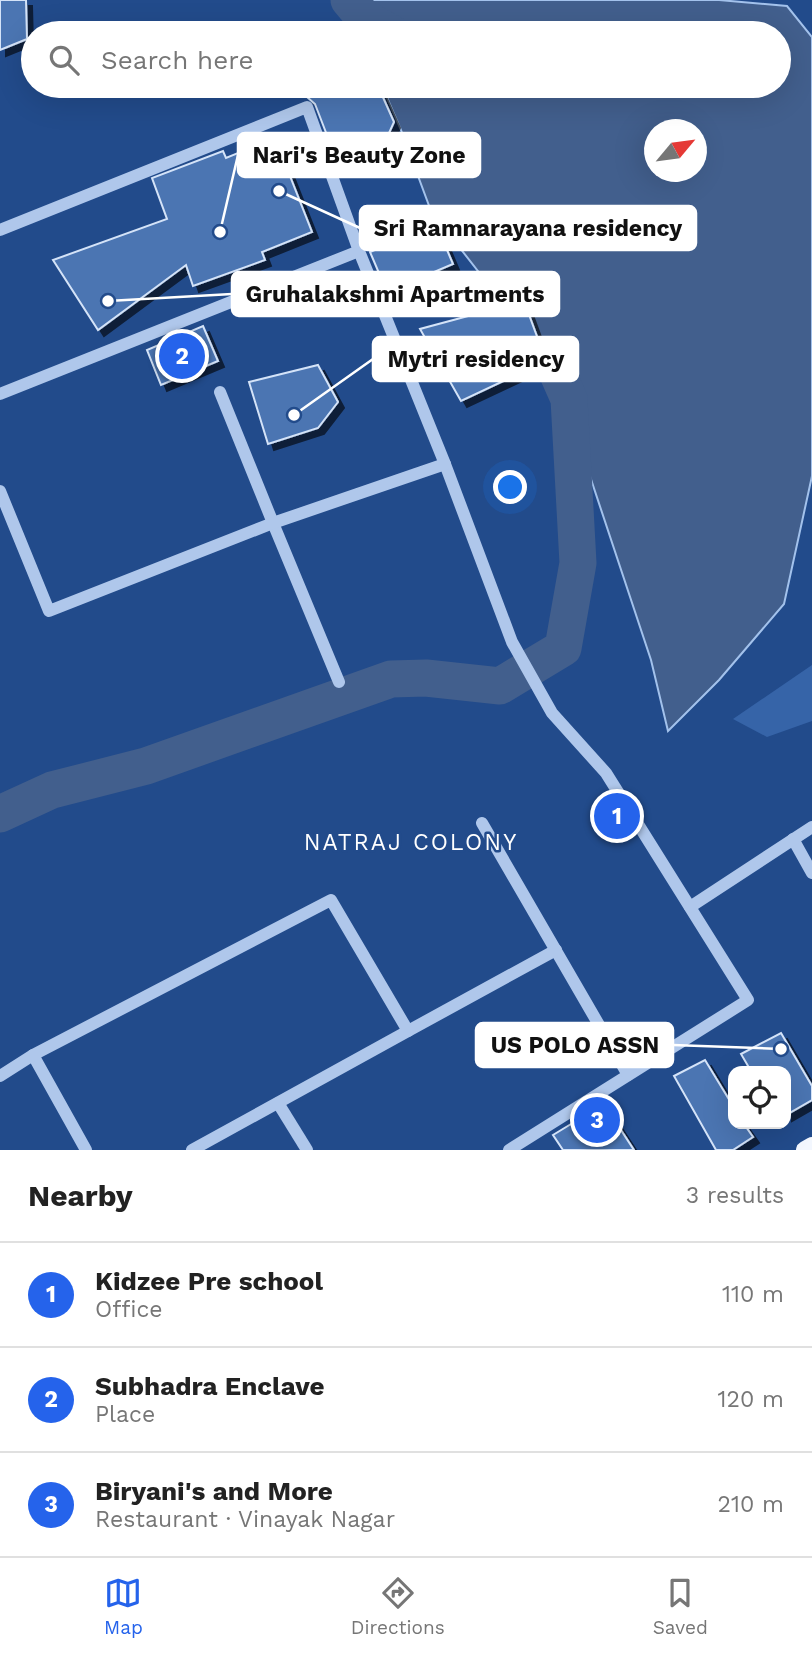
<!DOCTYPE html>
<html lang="en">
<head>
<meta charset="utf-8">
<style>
  body { margin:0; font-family:"Work Sans",sans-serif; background:#f2f2f2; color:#222 }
  .controls { position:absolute; right:21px; bottom:21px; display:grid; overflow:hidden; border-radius:14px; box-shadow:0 7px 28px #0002 }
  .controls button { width:63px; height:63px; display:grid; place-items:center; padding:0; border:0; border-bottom:2px solid #e0e0e0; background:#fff; color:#222; font:35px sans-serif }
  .compass { position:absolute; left:644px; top:119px; width:63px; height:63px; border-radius:50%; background:#fff; box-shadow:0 7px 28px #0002; rotate:61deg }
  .you { position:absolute; left:511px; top:488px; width:24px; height:24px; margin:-18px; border:5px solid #fff; border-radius:50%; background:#1a73e8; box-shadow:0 0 0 10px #1a73e833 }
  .badge { display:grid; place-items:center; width:46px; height:46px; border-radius:50%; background:#2563eb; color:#fff; font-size:23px; font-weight:700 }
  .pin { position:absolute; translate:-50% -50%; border:4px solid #fff; box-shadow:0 2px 7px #0006 }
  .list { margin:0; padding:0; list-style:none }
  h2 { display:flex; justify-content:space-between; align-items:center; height:91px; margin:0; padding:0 28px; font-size:30px }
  h2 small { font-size:23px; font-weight:400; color:#767676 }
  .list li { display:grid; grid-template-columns:46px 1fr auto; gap:21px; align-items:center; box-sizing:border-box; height:105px; padding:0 28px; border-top:2px solid #e0e0e0 }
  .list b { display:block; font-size:26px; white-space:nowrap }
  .list p { margin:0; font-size:23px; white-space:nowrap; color:#767676 }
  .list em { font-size:23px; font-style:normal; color:#767676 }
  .icon { flex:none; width:38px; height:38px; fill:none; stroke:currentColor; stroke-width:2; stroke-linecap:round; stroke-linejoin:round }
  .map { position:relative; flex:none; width:812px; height:1150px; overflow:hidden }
  .search { position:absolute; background:#fff; box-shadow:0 7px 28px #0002; left:21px; right:21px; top:21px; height:77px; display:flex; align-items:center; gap:18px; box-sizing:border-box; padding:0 24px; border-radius:38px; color:#767676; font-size:26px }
  .sheet { height:406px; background:#fff }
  nav { display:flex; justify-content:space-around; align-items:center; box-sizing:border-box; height:98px; border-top:2px solid #e0e0e0; background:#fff; font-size:19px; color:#767676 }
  nav a { display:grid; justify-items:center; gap:4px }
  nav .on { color:#2563eb }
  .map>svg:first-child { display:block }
  .green { fill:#3664a8 }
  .water { fill:#425f8d; stroke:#a3c2ec; stroke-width:2; fill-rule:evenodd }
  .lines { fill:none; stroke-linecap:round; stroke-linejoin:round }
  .river { stroke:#425f8d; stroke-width:37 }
  .building { fill:#4b75b2; stroke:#d4e3f8; stroke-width:2; filter:url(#shadow) }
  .minor { stroke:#afc7eb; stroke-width:12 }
  .major { stroke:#f3f7fe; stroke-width:18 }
  .labels { text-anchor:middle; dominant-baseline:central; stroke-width:5; stroke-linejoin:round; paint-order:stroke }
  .neighbourhood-label { font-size:23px; letter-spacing:2px; fill:#fff; stroke:#224b8b }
  .leader { fill:none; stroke:#fff; stroke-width:2.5 }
  .callout-dot { fill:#fff; stroke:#224b8b; stroke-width:2.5 }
  .callout { fill:#fff; stroke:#fff; stroke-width:2.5 }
  .callout-label { font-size:23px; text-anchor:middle; font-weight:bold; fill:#111 }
</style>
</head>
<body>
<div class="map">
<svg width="812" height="1150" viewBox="0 0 812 1150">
  <defs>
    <filter id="shadow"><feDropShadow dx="6" dy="6" stdDeviation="0" flood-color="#0009"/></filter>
  </defs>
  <rect width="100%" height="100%" fill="#224b8b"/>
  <!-- green -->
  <polygon class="green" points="812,665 812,721 767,737 733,719"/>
  <!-- water -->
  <path class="water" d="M364,0H719L787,6L812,37V476L784,604L719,680L668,731L651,660L566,404L506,307L431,211L401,130L382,86H779V33H364ZM654,130H696V172H654Z"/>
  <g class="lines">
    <!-- river -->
    <g class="river">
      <polyline points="349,0 364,18 391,33"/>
      <polyline points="0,814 52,790 146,766 391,679 426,678 500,686 563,648 578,563 569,399 554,365"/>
    </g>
  </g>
  <!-- building -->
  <g class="building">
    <polygon points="0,0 26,0 27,39 0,50"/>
    <polygon points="319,86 378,86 394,122 380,153 340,169 315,104 307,97"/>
    <polygon points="275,138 312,232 262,252 265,260 193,286 186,265 98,330 53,260 167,219 152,178 223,151 226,158"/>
    <polygon points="436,224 453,264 387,292 370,252"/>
    <polygon points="524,301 546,361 461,401 420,329"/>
    <polygon points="203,326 218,361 161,385 147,350"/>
    <polygon points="318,365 338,402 318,428 268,444 249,382"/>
    <polygon points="781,1033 812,1086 812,1100 786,1115 786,1071 751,1071 741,1054"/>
    <polygon points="705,1060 733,1106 733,1124 744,1124 753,1137 733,1150 716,1150 674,1076"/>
    <polygon points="604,1104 634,1150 563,1150 553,1135"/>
  </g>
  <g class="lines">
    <!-- minor -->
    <g class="minor">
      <polyline points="0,230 307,107 359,251 445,464 512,642 552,713 606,773 748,1000 509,1150"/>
      <polyline points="220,392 273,523 339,682"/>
      <polyline points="0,394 359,251"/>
      <polyline points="0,491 49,611 273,523 445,464"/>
      <polyline points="482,823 628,1075"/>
      <polyline points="793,839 812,873"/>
      <polyline points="690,907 812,827"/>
      <polyline points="408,1031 556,950"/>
      <polyline points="33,1055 86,1150"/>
      <polyline points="0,1076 33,1055 331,900 408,1031 192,1150"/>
      <polyline points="278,1103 307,1150"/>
    </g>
    <!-- major -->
    <polyline class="major" points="805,1150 812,1146"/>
  </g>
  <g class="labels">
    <!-- neighbourhood labels -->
    <g class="neighbourhood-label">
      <text x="411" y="842">NATRAJ COLONY</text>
    </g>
  </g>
  <!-- callouts -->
  <path class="leader" d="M220 232L238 155M279 191L360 228M108 301L232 294M294 415L373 359M781 1049L673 1045"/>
  <g class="callout-dot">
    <circle cx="220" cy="232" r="7"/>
    <circle cx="279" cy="191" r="7"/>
    <circle cx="108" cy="301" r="7"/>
    <circle cx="294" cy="415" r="7"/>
    <circle cx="781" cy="1049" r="7"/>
  </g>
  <g class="callout">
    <rect x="238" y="133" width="242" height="44" rx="7"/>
    <rect x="360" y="206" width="336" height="44" rx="7"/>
    <rect x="232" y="272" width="327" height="44" rx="7"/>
    <rect x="373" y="337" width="205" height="44" rx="7"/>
    <rect x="476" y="1023" width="197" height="44" rx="7"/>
  </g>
  <g class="callout-label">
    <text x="359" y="163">Nari's Beauty Zone</text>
    <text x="528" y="236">Sri Ramnarayana residency</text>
    <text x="395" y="302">Gruhalakshmi Apartments</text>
    <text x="476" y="367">Mytri residency</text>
    <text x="575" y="1053">US POLO ASSN</text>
  </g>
</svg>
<div class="controls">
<button><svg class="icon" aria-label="locate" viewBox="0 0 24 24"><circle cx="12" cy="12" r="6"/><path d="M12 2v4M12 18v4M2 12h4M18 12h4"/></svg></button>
</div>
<svg class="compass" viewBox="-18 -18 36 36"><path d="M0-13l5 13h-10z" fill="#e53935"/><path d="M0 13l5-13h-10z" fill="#767676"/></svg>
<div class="you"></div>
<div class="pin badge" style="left:617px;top:816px">1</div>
<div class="pin badge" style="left:182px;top:356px">2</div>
<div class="pin badge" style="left:597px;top:1120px">3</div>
<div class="search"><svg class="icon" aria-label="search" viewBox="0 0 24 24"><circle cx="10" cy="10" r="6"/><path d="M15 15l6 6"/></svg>Search here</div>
</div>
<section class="sheet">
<h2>Nearby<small>3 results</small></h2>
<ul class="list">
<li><span class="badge">1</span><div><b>Kidzee Pre school</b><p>Office</p></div><em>110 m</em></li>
<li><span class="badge">2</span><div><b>Subhadra Enclave</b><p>Place</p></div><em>120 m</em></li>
<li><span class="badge">3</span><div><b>Biryani's and More</b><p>Restaurant · Vinayak Nagar</p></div><em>210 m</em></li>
</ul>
</section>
<nav>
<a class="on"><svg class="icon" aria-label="map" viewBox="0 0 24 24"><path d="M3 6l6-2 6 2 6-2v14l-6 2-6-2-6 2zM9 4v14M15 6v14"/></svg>Map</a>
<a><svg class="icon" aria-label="directions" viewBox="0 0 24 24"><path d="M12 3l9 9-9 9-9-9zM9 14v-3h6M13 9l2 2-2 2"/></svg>Directions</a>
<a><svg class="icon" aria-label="saved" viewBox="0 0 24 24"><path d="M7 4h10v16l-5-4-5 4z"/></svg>Saved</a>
</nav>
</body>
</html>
